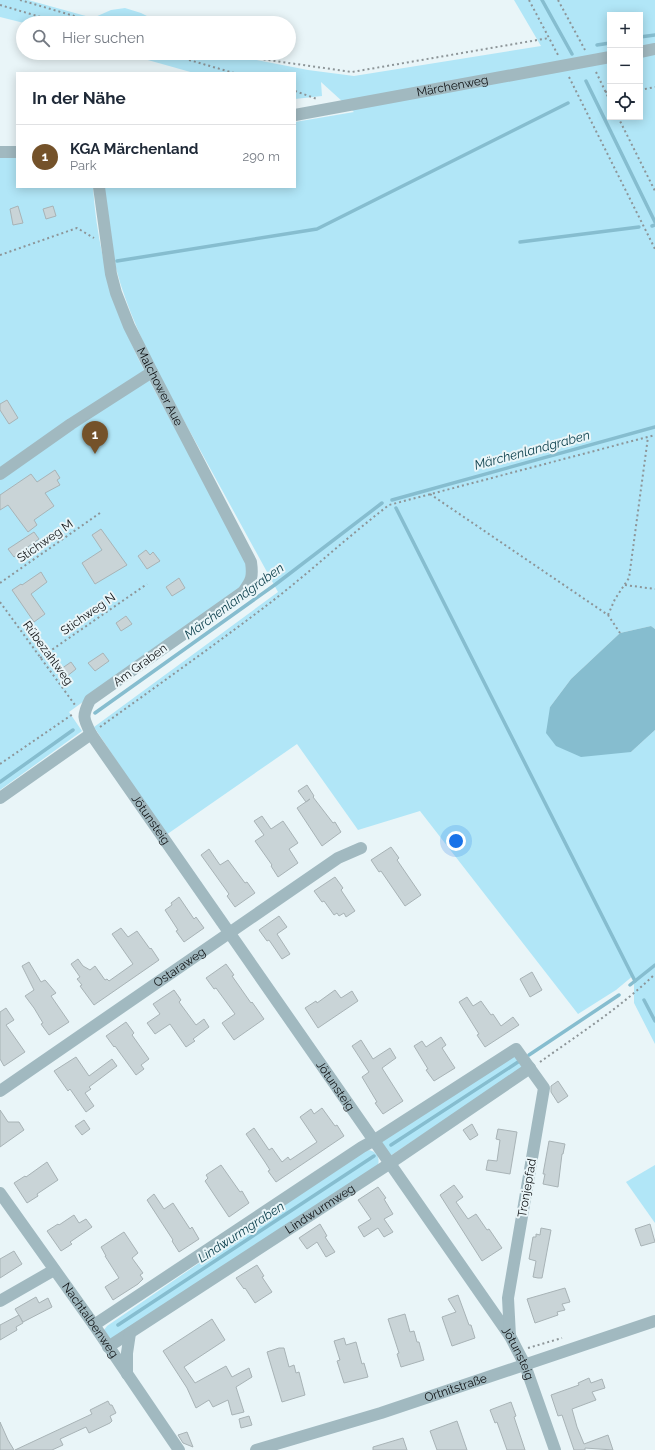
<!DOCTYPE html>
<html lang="de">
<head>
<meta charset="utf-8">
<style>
  body { margin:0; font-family:Raleway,sans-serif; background:#f2f2f3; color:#1f2937 }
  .controls { position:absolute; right:12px; top:12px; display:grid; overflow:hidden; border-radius:0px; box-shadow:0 2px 10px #0003 }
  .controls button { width:36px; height:36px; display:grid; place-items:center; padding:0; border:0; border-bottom:1px solid #e0e1e3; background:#fff; color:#1f2937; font:20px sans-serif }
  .you { position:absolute; left:456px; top:841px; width:14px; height:14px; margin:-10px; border:3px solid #fff; border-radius:50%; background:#1a73e8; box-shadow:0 0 0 6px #1a73e833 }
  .badge { display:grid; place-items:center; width:26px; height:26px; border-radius:50%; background:#74522a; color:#fff; font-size:13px; font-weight:700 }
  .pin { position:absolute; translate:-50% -33px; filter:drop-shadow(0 1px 2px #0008) }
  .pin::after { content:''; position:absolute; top:21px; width:14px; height:12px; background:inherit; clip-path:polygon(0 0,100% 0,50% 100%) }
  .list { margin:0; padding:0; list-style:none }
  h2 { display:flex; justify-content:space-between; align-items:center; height:52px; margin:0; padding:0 16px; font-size:17px }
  h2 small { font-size:13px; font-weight:400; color:#747a83 }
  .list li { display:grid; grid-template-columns:26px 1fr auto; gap:12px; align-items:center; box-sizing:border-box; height:64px; padding:0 16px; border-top:1px solid #e0e1e3 }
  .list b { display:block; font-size:15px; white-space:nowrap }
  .list p { margin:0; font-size:13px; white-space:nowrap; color:#747a83 }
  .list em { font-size:13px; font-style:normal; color:#747a83 }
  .icon { flex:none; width:22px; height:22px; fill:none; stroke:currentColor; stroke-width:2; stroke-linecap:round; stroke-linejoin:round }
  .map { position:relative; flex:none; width:655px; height:1450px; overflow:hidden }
  .search { position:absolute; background:#fff; box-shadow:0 2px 10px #0003; left:16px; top:16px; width:280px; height:44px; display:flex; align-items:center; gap:10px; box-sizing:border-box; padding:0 14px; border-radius:22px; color:#747a83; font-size:15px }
  .panel { position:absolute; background:#fff; box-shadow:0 2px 10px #0003; left:16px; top:72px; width:280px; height:116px; border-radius:0px }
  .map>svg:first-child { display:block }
  .green { fill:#b1e6f7; fill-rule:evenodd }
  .water { fill:#86bdcf }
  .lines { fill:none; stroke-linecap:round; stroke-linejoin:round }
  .stream { stroke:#86bdcf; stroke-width:3.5 }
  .building { fill:#c9d4d7; stroke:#a8b3b6 }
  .path { stroke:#8d9598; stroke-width:2; stroke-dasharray:2 3; stroke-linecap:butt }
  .minor { stroke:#a1b9c0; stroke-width:12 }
  .labels { text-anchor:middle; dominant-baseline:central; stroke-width:4; stroke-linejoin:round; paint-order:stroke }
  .street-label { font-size:12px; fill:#101315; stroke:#e9f5f8 }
  .water-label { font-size:13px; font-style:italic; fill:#0a3e4b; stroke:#e9f5f8 }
</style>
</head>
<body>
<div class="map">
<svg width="655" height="1450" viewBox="0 0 655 1450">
  <rect width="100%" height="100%" fill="#e9f5f8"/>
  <!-- green -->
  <g class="green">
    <polygon points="0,0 28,0 93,18 111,10 125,8 141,13 153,19 156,23 24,23 0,17"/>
    <path d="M514,0H655V629L651,626L620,633L571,679L550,707L631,752L655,730V1044L634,1003V975L616,990L578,1014L420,811L358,830L297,744L166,835L94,727L278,592L155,368C138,331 120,292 112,251C108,230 107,208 104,187H295V122L354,112L321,82L322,96L295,99V73H194L123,53H221L308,70L354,76L541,46ZM610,15H640V117H610Z"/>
    <path d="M0,147L17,148V187H93C96,235 107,284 125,329C141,368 163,405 183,443C208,487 232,532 256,576L69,712L82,731L0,790Z"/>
    <polygon points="513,1056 518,1056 524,1067 390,1156 387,1154 381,1141"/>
    <path d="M369,1150C377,1152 380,1157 378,1166L116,1338L110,1339L104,1330L107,1326L362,1152Z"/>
    <polygon points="655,1165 655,1223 626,1182"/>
  </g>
  <!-- water -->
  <polygon class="water" points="651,626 655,629 655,730 631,752 581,757 556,746 546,733 550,707 571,679 620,633"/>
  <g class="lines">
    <!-- stream -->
    <g class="stream">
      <polyline points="542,0 572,54"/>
      <polyline points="640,37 655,35"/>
      <polyline points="597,45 610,43"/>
      <polyline points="586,81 655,222"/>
      <polyline points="652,226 655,225"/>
      <polyline points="520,242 639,227"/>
      <polyline points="117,261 317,229 568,103"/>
      <polyline points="392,500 655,427"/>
      <polyline points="396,508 635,981"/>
      <polyline points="95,713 276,584 382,503"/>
      <polyline points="0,782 73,730"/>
      <polyline points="630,985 655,965"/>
      <polyline points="644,1000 655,1021"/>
      <polyline points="529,1055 619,995"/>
      <polyline points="391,1145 518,1062"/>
      <polyline points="118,1325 374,1156"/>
    </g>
  </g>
  <!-- building -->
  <g class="building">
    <polygon points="18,206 23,223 13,225 10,209"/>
    <polygon points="53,206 56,216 46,219 43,209"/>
    <polygon points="7,400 18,418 9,424 0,410 0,404"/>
    <polygon points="55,470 60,478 57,480 60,485 45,493 54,506 34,520 37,525 28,532 8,505 0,510 0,495 31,474 37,482"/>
    <polygon points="101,529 127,565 95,584 82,563 102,550 92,535"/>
    <polygon points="34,532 39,539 14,557 8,549"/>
    <polygon points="146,550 150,555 153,552 160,561 147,569 138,556"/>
    <polygon points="41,572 47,582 31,594 45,614 34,622 12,590 21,584 22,585"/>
    <polygon points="179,578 185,588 172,596 166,587"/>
    <polygon points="126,616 132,624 121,631 116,623"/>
    <polygon points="103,653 109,661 95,671 88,663"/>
    <polygon points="71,662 76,669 66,677 61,669"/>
    <polygon points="307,785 314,796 313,797 333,823 335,822 341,832 322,846 297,808 310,799 306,802 298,791"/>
    <polygon points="262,816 271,829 283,821 298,843 289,849 298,863 278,877 271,866 272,865 255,841 264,835 254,821"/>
    <polygon points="391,847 399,858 397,860 421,895 405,906 381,871 379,872 371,860"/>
    <polygon points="209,849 220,865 228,860 245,883 247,882 255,893 235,907 227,896 229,894 201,855"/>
    <polygon points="335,877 343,888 341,890 355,911 346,917 344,913 339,916 337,913 334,915 324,901 322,902 314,891"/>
    <polygon points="179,897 194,919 196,917 204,928 184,942 176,931 178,930 165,910 172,905 171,903"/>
    <polygon points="279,916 287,927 277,934 290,954 282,959 269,940 267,941 259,930"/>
    <polygon points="121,928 128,937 137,931 150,949 151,948 159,960 94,1005 80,986 82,985 77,979 80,977 71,964 78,959 83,966 90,970 95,966 105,980 107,979 109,981 133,964 112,934"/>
    <polygon points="29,962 41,982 45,980 46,981 56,993 51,996 69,1022 49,1035 41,1024 43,1023 34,1008 25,996 34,990 22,966"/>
    <polygon points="226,964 234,975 232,976 251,1003 252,1002 264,1019 234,1040 222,1023 235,1014 216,988 214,989 206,978"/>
    <polygon points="532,972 542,990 530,997 520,979"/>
    <polygon points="174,990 181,1000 179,1002 196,1025 204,1019 209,1027 193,1039 195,1041 186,1047 170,1024 155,1034 147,1023 160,1014 153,1004"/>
    <polygon points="335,990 341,998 352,991 358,1001 318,1028 305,1008 316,1001 317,1003"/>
    <polygon points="467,997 473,1006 481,1001 491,1015 493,1014 501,1026 513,1017 519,1025 485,1047 477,1035 479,1034 459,1002"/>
    <polygon points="6,1008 14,1020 6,1025 25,1052 4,1066 0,1059 0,1012"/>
    <polygon points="126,1022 134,1033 132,1035 149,1059 141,1065 144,1069 136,1075 115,1046 114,1047 106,1036"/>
    <polygon points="441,1037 446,1045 442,1048 455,1068 434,1081 426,1070 428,1069 414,1046 422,1041 426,1047"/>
    <polygon points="361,1040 373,1059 390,1048 396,1058 382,1068 403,1101 383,1114 375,1103 377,1102 362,1077 369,1072 352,1046"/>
    <polygon points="76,1057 89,1076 112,1059 117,1066 89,1087 91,1089 85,1093 94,1106 86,1112 70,1089 68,1091 54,1071"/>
    <polygon points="558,1081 568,1096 558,1103 551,1092 551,1086"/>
    <polygon points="322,1108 335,1126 337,1125 344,1136 276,1182 268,1171 270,1170 265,1162 246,1134 254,1128 269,1150 272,1148 282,1162 288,1157 290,1160 317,1142 300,1117 311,1109 314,1114"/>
    <polygon points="0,1110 8,1122 19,1122 24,1130 0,1147"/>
    <polygon points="84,1120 90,1129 82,1135 75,1126"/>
    <polygon points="472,1124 478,1135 470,1140 463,1130"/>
    <polygon points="498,1129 517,1132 510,1174 486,1170 488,1160 497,1161 500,1140 496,1139"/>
    <polygon points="549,1141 565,1144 563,1154 562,1154 558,1187 543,1184 545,1174 543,1174"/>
    <polygon points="47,1162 58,1180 37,1194 38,1196 27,1203 14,1183 25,1176 26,1177"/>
    <polygon points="221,1165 240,1192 242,1191 249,1203 229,1217 205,1181 208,1178 206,1175"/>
    <polygon points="454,1185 463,1197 456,1202 468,1219 476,1214 487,1230 489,1229 502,1248 482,1261 440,1195"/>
    <polygon points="378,1187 386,1198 384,1199 393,1214 384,1219 393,1232 384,1237 378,1228 364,1237 358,1227 371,1219 358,1200"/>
    <polygon points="154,1194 164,1209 173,1203 190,1229 192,1227 199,1239 179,1252 172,1241 173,1240 147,1200"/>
    <polygon points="74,1215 79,1223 86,1219 92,1227 70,1242 72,1244 61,1251 47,1231 58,1224 59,1225"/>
    <polygon points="320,1224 327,1236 325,1237 335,1252 326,1257 317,1242 307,1249 299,1238"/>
    <polygon points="650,1224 655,1242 641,1246 635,1229"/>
    <polygon points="541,1228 551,1230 542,1278 538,1278 533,1277 536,1261 529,1259 533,1237 536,1237 536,1234 540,1235"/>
    <polygon points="124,1232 138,1253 132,1258 143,1273 140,1275 143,1279 138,1284 113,1300 105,1287 119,1278 105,1256 106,1256 101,1247"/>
    <polygon points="14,1251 22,1264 0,1278 0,1259"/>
    <polygon points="257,1265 264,1276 262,1277 272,1292 255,1303 245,1288 244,1289 236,1278"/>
    <polygon points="565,1288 570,1302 562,1304 565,1310 557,1312 558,1315 535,1323 527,1299"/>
    <polygon points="458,1295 469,1325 471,1325 475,1338 452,1346 442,1317 456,1312 448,1299"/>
    <polygon points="36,1297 39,1303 48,1298 52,1307 23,1322 15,1309"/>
    <polygon points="405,1314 410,1332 414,1331 417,1342 419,1342 424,1360 401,1367 397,1354 399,1353 388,1319"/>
    <polygon points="19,1315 23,1323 16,1327 17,1330 0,1340 0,1325"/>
    <polygon points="212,1319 225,1340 184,1367 195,1383 226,1366 232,1377 249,1368 252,1377 236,1387 244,1412 232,1415 228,1400 213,1407 209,1400 196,1408 187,1388 163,1351"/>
    <polygon points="344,1338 346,1345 356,1342 362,1364 364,1363 368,1377 344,1383 337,1361 340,1360 334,1341"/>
    <polygon points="279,1348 284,1348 289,1367 294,1365 296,1373 299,1372 305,1395 282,1402 267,1352"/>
    <polygon points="589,1378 591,1383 602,1379 605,1388 592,1392 596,1400 572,1409 577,1427 584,1444 608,1435 613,1450 585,1448 585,1450 574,1450 562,1415 558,1416 551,1395 579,1385 578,1383"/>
    <polygon points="108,1401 110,1405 112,1405 116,1413 110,1416 112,1421 110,1423 89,1433 86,1427 60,1439 63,1445 52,1450 15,1450 92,1414 90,1410"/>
    <polygon points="511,1402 516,1416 514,1417 525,1450 507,1450 497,1422 495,1423 490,1410"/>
    <polygon points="249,1416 252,1425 241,1428 239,1419"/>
    <polygon points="457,1421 467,1450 437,1450 430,1431"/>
    <polygon points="0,1422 8,1440 14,1450 0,1450"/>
    <polygon points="187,1432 193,1447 183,1443 178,1435"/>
    <polygon points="403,1438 407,1450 373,1450 373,1447"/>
  </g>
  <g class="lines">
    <!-- path -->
    <g class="path">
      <polyline points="20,0 98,23"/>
      <polyline points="529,0 558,55"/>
      <polyline points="558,0 585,50"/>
      <polyline points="0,5 61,23"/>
      <polyline points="165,53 234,73"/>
      <polyline points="219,53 352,72 549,38"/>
      <polyline points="596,72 610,101"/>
      <polyline points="569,77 655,249"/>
      <polyline points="640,90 655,87"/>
      <polyline points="295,91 317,99"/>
      <polyline points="605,92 610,91"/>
      <polyline points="618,117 655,191"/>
      <polyline points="0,255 77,228 94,238"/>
      <polyline points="430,494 608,615 620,633"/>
      <polyline points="0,583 100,513"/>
      <polyline points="625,585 655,589"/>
      <polyline points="0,602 75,705"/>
      <polyline points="608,615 615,599 629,578 648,437"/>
      <polyline points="40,658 147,584"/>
      <path d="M100,727C154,688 209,649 262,609C306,576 346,538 389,505L655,435"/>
      <polyline points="0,764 73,714"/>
      <path d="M540,1062C579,1034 620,1008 655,974"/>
      <polyline points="528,1348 562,1338"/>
    </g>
    <!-- minor -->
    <g class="minor">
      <polyline points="640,52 655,49"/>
      <path id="s1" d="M295,115L610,57"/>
      <polyline points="0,152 17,152"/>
      <path id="s2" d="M99,187L111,274L116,293L129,326L152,372L251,562C253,576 252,580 243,592L90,700C82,716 83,718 91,734C231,934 369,1136 510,1336L525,1365L555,1450"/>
      <polyline points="0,474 71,424 152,372"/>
      <polyline points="0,798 91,734"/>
      <path id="s3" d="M0,1091L338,858L361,848"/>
      <path id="s4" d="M0,1193L94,1325L179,1450"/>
      <polyline points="0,1301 54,1270"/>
      <polyline points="94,1325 362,1147 373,1141 516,1049 544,1088 508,1298 510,1336"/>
      <path id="s5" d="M108,1347L389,1164L530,1068"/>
      <polyline points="127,1374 127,1353 130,1333"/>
      <path id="s6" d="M256,1450L381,1413L655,1321"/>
    </g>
  </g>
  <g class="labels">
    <!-- street labels -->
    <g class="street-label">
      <text stroke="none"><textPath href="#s1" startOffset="160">Märchenweg</textPath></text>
      <text stroke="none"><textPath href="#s2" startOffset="211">Malchower Aue</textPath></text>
      <text transform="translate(45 541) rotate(-35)">Stichweg M</text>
      <text transform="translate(88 614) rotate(-35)">Stichweg N</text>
      <text transform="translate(48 653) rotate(54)">Rübezahlweg</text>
      <text transform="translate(140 665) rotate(-36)">Am Graben</text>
      <text stroke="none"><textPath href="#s2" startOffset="769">Jötunsteig</textPath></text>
      <text stroke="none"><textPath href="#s3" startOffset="218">Ostaraweg</textPath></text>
      <text stroke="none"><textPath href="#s2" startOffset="1093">Jötunsteig</textPath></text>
      <text transform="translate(527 1188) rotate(-80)">Tronjepfad</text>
      <text stroke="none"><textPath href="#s5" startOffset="253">Lindwurmweg</textPath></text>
      <text stroke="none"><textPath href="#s4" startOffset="156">Nachtalbenweg</textPath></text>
      <text stroke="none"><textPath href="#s2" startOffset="1417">Jötunsteig</textPath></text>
      <text stroke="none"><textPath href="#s6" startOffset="209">Ortnitstraße</textPath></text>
    </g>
    <!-- water labels -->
    <g class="water-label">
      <text transform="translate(532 450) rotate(-15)">Märchenlandgraben</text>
      <text transform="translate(234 601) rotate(-36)">Märchenlandgraben</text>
      <text transform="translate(241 1232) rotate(-33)">Lindwurmgraben</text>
    </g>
  </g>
</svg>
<div class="controls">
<button>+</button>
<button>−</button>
<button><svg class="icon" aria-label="locate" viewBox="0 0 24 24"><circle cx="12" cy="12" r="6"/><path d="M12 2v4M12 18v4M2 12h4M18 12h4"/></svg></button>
</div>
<div class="you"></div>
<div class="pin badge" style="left:95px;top:454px">1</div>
<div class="search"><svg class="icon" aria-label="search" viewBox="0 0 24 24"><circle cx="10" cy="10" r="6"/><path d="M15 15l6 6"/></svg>Hier suchen</div>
<section class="panel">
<h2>In der Nähe<small></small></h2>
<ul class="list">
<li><span class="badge">1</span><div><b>KGA Märchenland</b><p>Park</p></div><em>290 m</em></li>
</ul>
</section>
</div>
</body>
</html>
